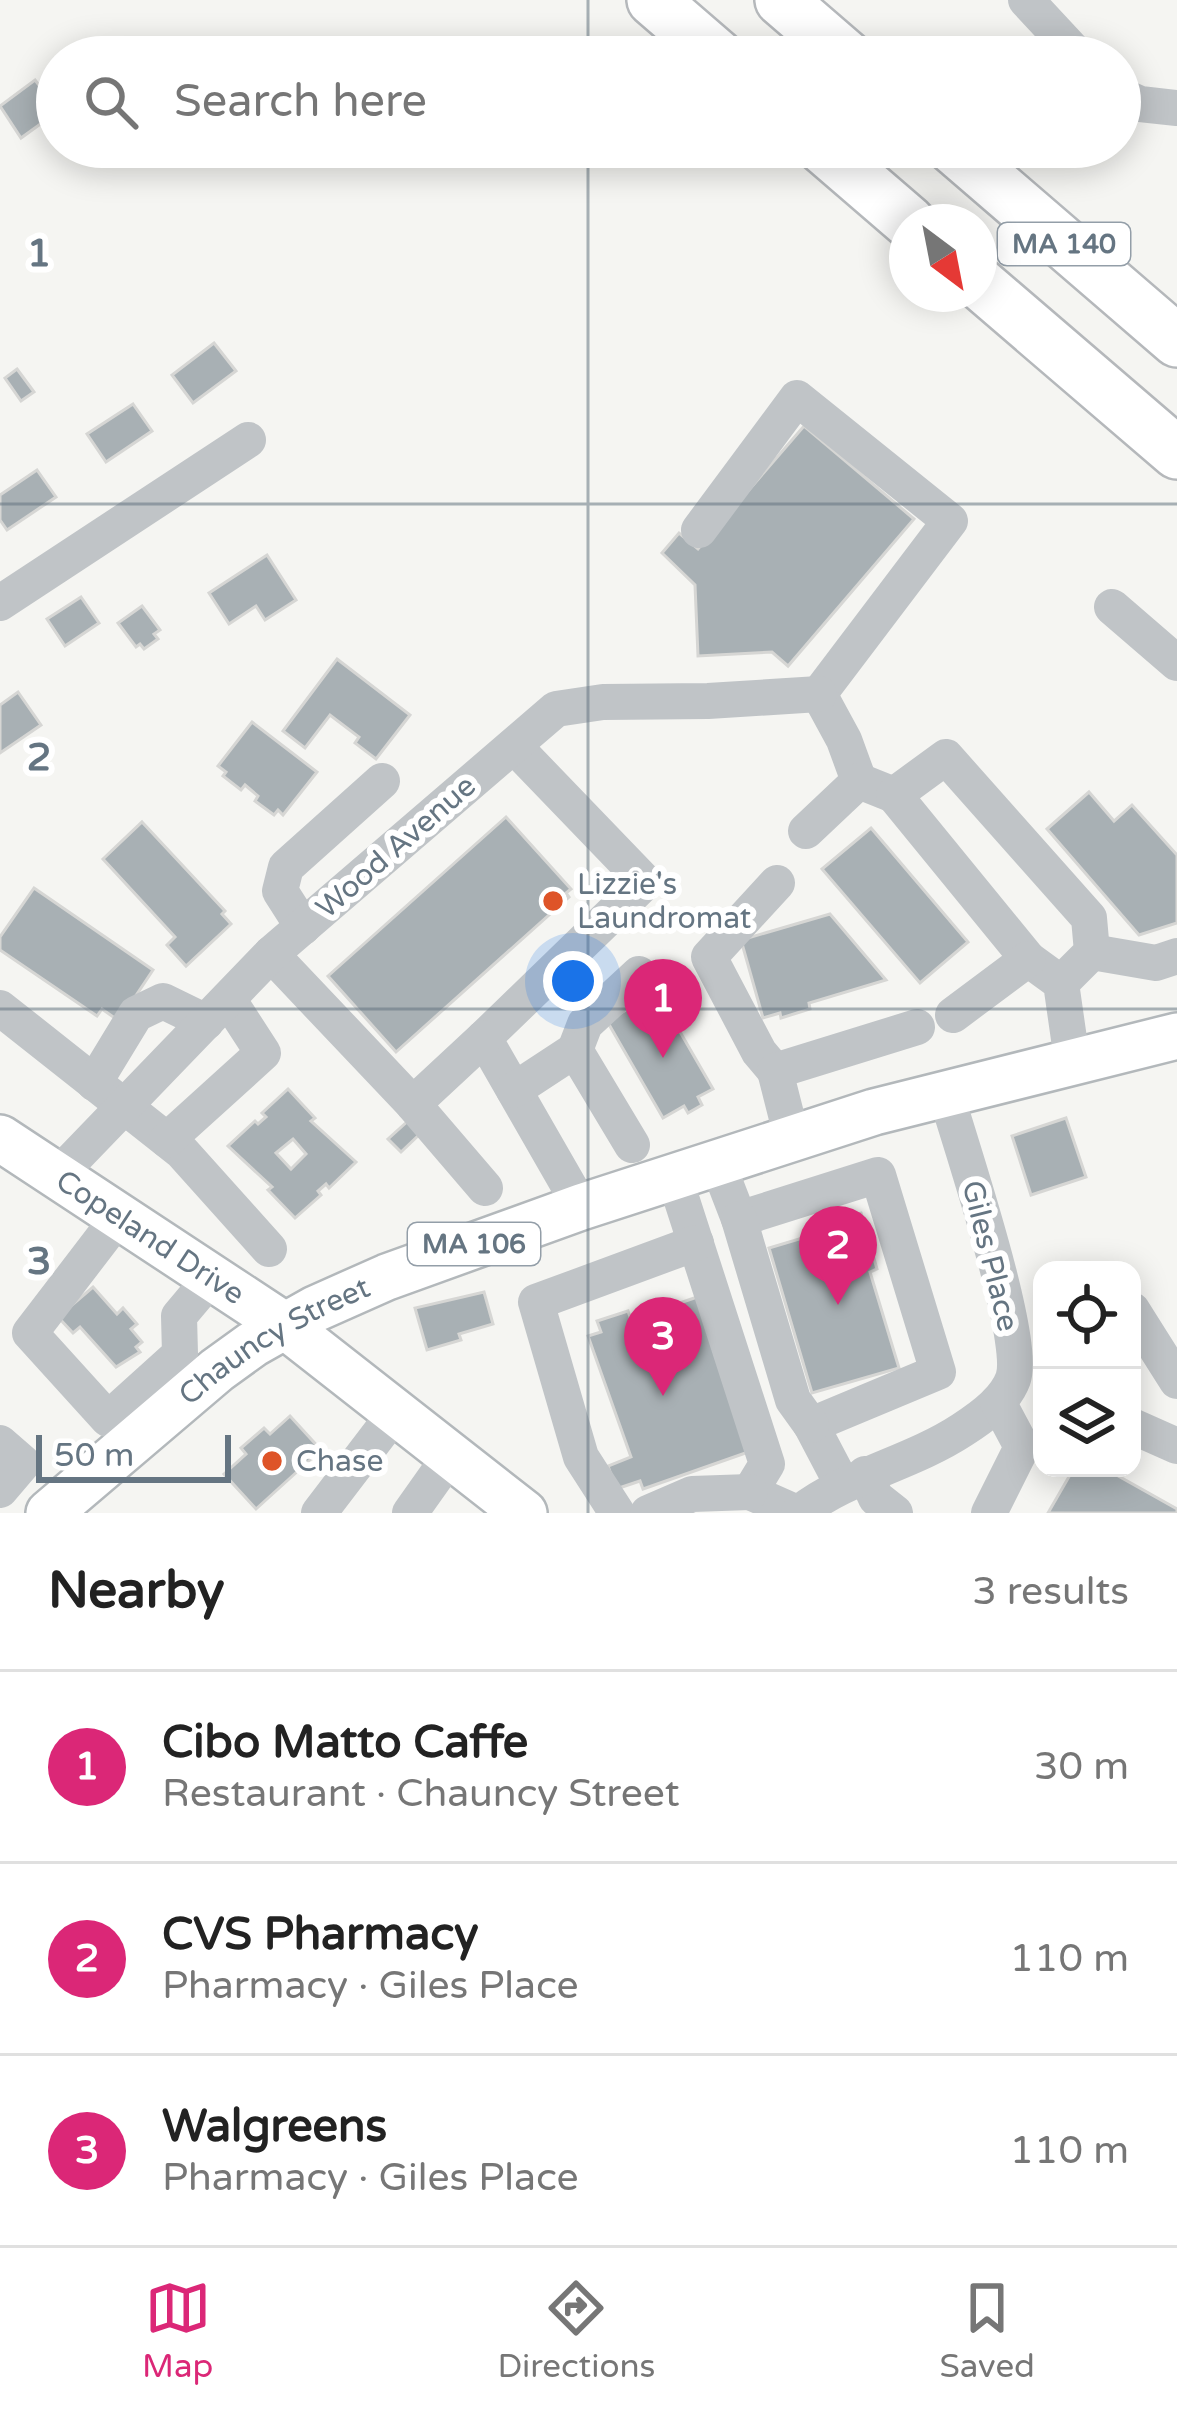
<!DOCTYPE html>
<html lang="en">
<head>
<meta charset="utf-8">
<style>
  body { margin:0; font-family:"Varela Round",sans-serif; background:#f2f2f2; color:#222 }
  .controls { position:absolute; right:36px; bottom:36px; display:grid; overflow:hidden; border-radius:24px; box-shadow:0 6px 30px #0003 }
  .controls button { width:108px; height:108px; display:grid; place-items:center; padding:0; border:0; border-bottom:3px solid #e0e0e0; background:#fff; color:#222; font:60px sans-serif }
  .compass { position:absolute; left:889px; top:204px; width:108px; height:108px; border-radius:50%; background:#fff; box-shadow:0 6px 30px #0003; rotate:148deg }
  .scale { position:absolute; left:36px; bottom:30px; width:195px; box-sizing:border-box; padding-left:12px; border:6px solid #657582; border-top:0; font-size:33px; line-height:42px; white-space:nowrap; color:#657582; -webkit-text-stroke:9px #fff; paint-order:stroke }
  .you { position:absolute; left:573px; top:981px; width:42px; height:42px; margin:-30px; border:9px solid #fff; border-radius:50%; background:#1a73e8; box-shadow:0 0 0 18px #1a73e833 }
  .badge { display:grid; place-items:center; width:78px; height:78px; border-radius:50%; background:#db2777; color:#fff; font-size:39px; font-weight:700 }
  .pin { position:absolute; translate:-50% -99px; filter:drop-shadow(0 3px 6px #0008) }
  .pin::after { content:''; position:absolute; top:63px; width:42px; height:36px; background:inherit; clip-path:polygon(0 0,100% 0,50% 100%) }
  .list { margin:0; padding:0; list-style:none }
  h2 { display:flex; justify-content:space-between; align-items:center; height:156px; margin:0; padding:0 48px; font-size:51px }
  h2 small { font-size:39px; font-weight:400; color:#767676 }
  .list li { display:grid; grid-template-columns:78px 1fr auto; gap:36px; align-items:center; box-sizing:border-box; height:192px; padding:0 48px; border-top:3px solid #e0e0e0 }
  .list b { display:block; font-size:45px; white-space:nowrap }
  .list p { margin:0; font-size:39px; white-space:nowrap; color:#767676 }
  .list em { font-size:39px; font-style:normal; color:#767676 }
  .icon { flex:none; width:66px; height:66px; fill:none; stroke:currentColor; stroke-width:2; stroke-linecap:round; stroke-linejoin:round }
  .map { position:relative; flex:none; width:1177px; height:1513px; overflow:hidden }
  .search { position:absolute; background:#fff; box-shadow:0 6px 30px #0003; left:36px; right:36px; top:36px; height:132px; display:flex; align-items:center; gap:30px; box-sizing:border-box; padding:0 42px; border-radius:66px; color:#767676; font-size:45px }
  .sheet { height:732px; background:#fff }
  nav { display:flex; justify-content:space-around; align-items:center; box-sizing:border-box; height:168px; border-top:3px solid #e0e0e0; background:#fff; font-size:33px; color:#767676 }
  nav a { display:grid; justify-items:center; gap:6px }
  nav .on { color:#db2777 }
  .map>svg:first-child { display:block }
  .building { fill:#a8b0b4; stroke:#d6d6d4; stroke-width:3; fill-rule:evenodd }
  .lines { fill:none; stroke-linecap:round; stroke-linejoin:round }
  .major-casing { stroke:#b3b8bb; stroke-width:50 }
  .highway-casing { stroke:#b5b8bb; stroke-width:56 }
  .minor { stroke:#c0c4c7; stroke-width:36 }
  .major { stroke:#fff; stroke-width:45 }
  .highway { stroke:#fff; stroke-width:51 }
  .grid { fill:none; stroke:#657582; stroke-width:3; stroke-opacity:0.55 }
  .poi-dot { fill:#de5428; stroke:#fff; stroke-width:4.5 }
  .labels { text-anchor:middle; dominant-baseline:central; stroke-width:12; stroke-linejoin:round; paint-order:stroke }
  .shield { fill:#fff; stroke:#939ea8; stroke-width:3 }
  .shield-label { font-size:27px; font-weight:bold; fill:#657582 }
  .street-label { font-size:30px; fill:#657582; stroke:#fff }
  .poi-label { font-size:30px; fill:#657582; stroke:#fff; text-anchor:start }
  .grid-label { font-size:39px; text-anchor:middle; font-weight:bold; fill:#657582; stroke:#fff; stroke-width:12; stroke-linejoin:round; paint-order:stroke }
</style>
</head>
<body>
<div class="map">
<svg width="1177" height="1513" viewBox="0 0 1177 1513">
  <rect width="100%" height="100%" fill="#f5f5f2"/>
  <!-- building -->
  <g class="building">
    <polygon points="35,80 55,106 42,115 46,120 21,138 0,106"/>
    <polygon points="214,343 236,371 193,403 172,375"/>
    <polygon points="17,369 34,392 21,401 5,378"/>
    <polygon points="133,404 152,431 106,462 87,434"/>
    <polygon points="804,426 914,519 788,666 772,652 698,656 695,585 662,553 679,533 698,549"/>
    <polygon points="37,470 56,497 7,530 0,520 0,495"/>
    <polygon points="267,555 296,600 265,620 256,606 229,624 209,593"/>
    <polygon points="81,597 99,623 65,646 47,619"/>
    <polygon points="142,606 160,630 154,634 158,639 144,649 140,644 136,647 118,623"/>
    <polygon points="337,659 410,715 376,759 355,743 359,737 330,715 305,748 283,731"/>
    <polygon points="18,692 41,725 0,753 0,705"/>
    <polygon points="252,722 317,772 283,815 278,810 274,815 255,801 258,796 245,785 241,790 223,776 226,772 218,766"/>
    <polygon points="1089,792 1114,821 1132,805 1177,855 1177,923 1139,935 1047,829"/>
    <polygon points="506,817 571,889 566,893 569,897 396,1052 328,976"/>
    <polygon points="142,822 225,911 222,914 231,924 186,966 167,945 175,937 103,859"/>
    <polygon points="871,828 968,942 920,983 822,869"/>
    <polygon points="34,888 153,970 119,1021 102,1009 97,1016 0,950 0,937"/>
    <polygon points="830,914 886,980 809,1003 810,1009 781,1018 780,1013 763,1018 741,940"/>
    <polygon points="657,992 713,1089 698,1097 702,1105 688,1113 684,1106 663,1118 607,1021"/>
    <path d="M288,1089L315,1118L311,1121L356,1162L329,1188L326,1184L318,1191L321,1195L295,1218L268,1190L272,1187L228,1146L255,1121L258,1124L266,1117L262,1113ZM293,1139L306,1154L291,1169L276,1153Z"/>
    <polygon points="1066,1118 1086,1177 1031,1195 1012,1136"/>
    <polygon points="409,1120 421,1133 401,1152 388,1139"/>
    <polygon points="861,1213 877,1269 870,1272 899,1368 812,1393 769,1248 806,1237 804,1230"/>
    <polygon points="93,1287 117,1314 123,1308 137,1324 131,1329 142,1342 136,1347 140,1352 116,1367 80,1327 73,1333 58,1317"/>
    <polygon points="484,1292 493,1324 459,1334 461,1340 427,1350 415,1308"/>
    <polygon points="700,1296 754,1450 643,1489 640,1481 616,1489 608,1466 631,1457 588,1336 601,1332 597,1321 628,1311 631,1320"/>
    <polygon points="290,1416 321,1450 256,1509 224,1474 246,1454 241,1448 264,1428 270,1434"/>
    <polygon points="1074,1468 1104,1468 1177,1509 1177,1513 1048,1513"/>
  </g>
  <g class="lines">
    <!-- major casing -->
    <g class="major-casing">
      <g id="major">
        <path id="s1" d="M0,1138L284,1325L524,1513"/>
        <path id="s2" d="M49,1513L217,1370L253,1344L315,1309L387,1277L581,1207L874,1112L1177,1036"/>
      </g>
    </g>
    <!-- highway casing -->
    <g class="highway-casing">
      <g id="highway">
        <polyline points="653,0 719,57"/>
        <polyline points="781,0 847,57"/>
        <polyline points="822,147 909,222"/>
        <polyline points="952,147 1177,341"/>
        <polyline points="979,283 1177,453"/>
      </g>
    </g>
    <!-- minor -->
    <g class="minor">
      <polyline points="1026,0 1079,57"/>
      <polyline points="1120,95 1140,104 1177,108"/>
      <polyline points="699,530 797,398 950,521 819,694"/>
      <polyline points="0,603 248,440"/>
      <polyline points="1112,607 1177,663"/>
      <polyline points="819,694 844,740 859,781"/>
      <polyline points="514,746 645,882 484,1038 581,1207"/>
      <polyline points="806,831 859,781 894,795"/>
      <polyline points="303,927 280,891 286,867 382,781"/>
      <polyline points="1092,952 1156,963 1177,956"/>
      <polyline points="271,954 413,1104 485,1188"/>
      <polyline points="1061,983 1092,952 1089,918 946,757 894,795 1028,959 1061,983 1070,1046"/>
      <polyline points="0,1008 182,1152 269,1249"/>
      <polyline points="953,1015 1028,959"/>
      <polyline points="575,1050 585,1024 639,974"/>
      <polyline points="775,1071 759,1052 709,957 777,883"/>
      <polyline points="94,1083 136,1014 163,1001 206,1022"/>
      <polyline points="514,1090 575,1050 632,1145"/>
      <polyline points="413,1104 484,1038"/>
      <polyline points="792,1138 775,1071 917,1027"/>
      <polyline points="167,1140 263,1053 228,999"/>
      <polyline points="717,1162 739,1219 878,1175 938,1372 811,1425 842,1484"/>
      <polyline points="674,1176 767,1464 750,1492 797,1513"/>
      <polyline points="56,1177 271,954 556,709 603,702 708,701 819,694"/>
      <polyline points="118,1218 30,1333 108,1419 180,1354 179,1316 211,1278"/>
      <polyline points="739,1219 793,1400 811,1425"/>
      <polyline points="1132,1310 1177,1381"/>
      <polyline points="1132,1426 1177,1446"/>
      <polyline points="0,1443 23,1463 0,1490"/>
      <polyline points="865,1474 876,1498 895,1513"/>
      <polyline points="319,1513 396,1412"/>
      <polyline points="410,1513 451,1455"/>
      <polyline points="617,1513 581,1457 536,1302 696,1243"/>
      <polyline points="648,1513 692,1494 750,1492"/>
      <path d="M799,1513C848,1475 910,1464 962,1430C981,1418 1005,1401 1013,1379C1027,1340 960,1143 946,1094"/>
      <polyline points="989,1513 1022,1447 998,1402"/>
    </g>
    <!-- major -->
    <use href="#major" class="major"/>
    <!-- highway -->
    <use href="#highway" class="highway"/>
  </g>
  <!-- grid -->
  <path class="grid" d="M588,0V57M588,147V1513M0,504H1177M0,1009H1177"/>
  <!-- markers -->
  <g class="poi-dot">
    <circle cx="553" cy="901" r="12"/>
    <circle cx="272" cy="1461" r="12"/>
  </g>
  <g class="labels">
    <!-- shield labels -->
    <g class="shield">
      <rect x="998" y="223" width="132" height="42" rx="9"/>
      <rect x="408" y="1223" width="132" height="42" rx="9"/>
    </g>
    <g class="shield-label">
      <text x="1064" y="244">MA 140</text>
      <text x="474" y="1244">MA 106</text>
    </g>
    <!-- street labels -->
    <g class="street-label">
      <text transform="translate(396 847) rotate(-41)">Wood Avenue</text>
      <text stroke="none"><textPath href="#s1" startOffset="180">Copeland Drive</textPath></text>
      <text transform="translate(990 1256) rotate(76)">Giles Place</text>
      <text stroke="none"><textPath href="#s2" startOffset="285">Chauncy Street</textPath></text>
    </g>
    <!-- poi labels -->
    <g class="poi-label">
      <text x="577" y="884">Lizzie's<tspan x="577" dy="34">Laundromat</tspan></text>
      <text x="296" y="1461">Chase</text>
    </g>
  </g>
  <g class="grid-label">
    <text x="39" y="266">1</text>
    <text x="39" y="770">2</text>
    <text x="39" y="1274">3</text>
  </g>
</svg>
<div class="controls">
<button><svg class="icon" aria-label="locate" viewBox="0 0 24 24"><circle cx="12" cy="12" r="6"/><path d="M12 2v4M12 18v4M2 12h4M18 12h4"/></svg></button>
<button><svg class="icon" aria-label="layers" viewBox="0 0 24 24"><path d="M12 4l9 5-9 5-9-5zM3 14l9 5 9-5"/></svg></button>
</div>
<svg class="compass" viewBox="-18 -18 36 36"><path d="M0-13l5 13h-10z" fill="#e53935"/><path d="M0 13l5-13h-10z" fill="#767676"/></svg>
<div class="scale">50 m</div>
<div class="you"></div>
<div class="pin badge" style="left:663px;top:1058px">1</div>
<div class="pin badge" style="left:838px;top:1305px">2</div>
<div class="pin badge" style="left:663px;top:1396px">3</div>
<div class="search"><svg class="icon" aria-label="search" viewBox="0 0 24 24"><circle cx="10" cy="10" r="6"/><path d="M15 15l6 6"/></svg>Search here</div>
</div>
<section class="sheet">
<h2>Nearby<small>3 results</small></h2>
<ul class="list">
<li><span class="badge">1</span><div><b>Cibo Matto Caffe</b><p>Restaurant · Chauncy Street</p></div><em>30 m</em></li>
<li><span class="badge">2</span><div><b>CVS Pharmacy</b><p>Pharmacy · Giles Place</p></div><em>110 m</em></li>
<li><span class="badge">3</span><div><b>Walgreens</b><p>Pharmacy · Giles Place</p></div><em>110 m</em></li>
</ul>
</section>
<nav>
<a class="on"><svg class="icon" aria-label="map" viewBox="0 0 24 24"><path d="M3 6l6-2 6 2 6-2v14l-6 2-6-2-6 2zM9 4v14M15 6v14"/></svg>Map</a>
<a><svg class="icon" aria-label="directions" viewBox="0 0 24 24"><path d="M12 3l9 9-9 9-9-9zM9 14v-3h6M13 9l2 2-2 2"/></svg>Directions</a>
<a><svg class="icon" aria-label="saved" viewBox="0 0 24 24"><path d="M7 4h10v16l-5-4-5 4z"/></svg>Saved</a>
</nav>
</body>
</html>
